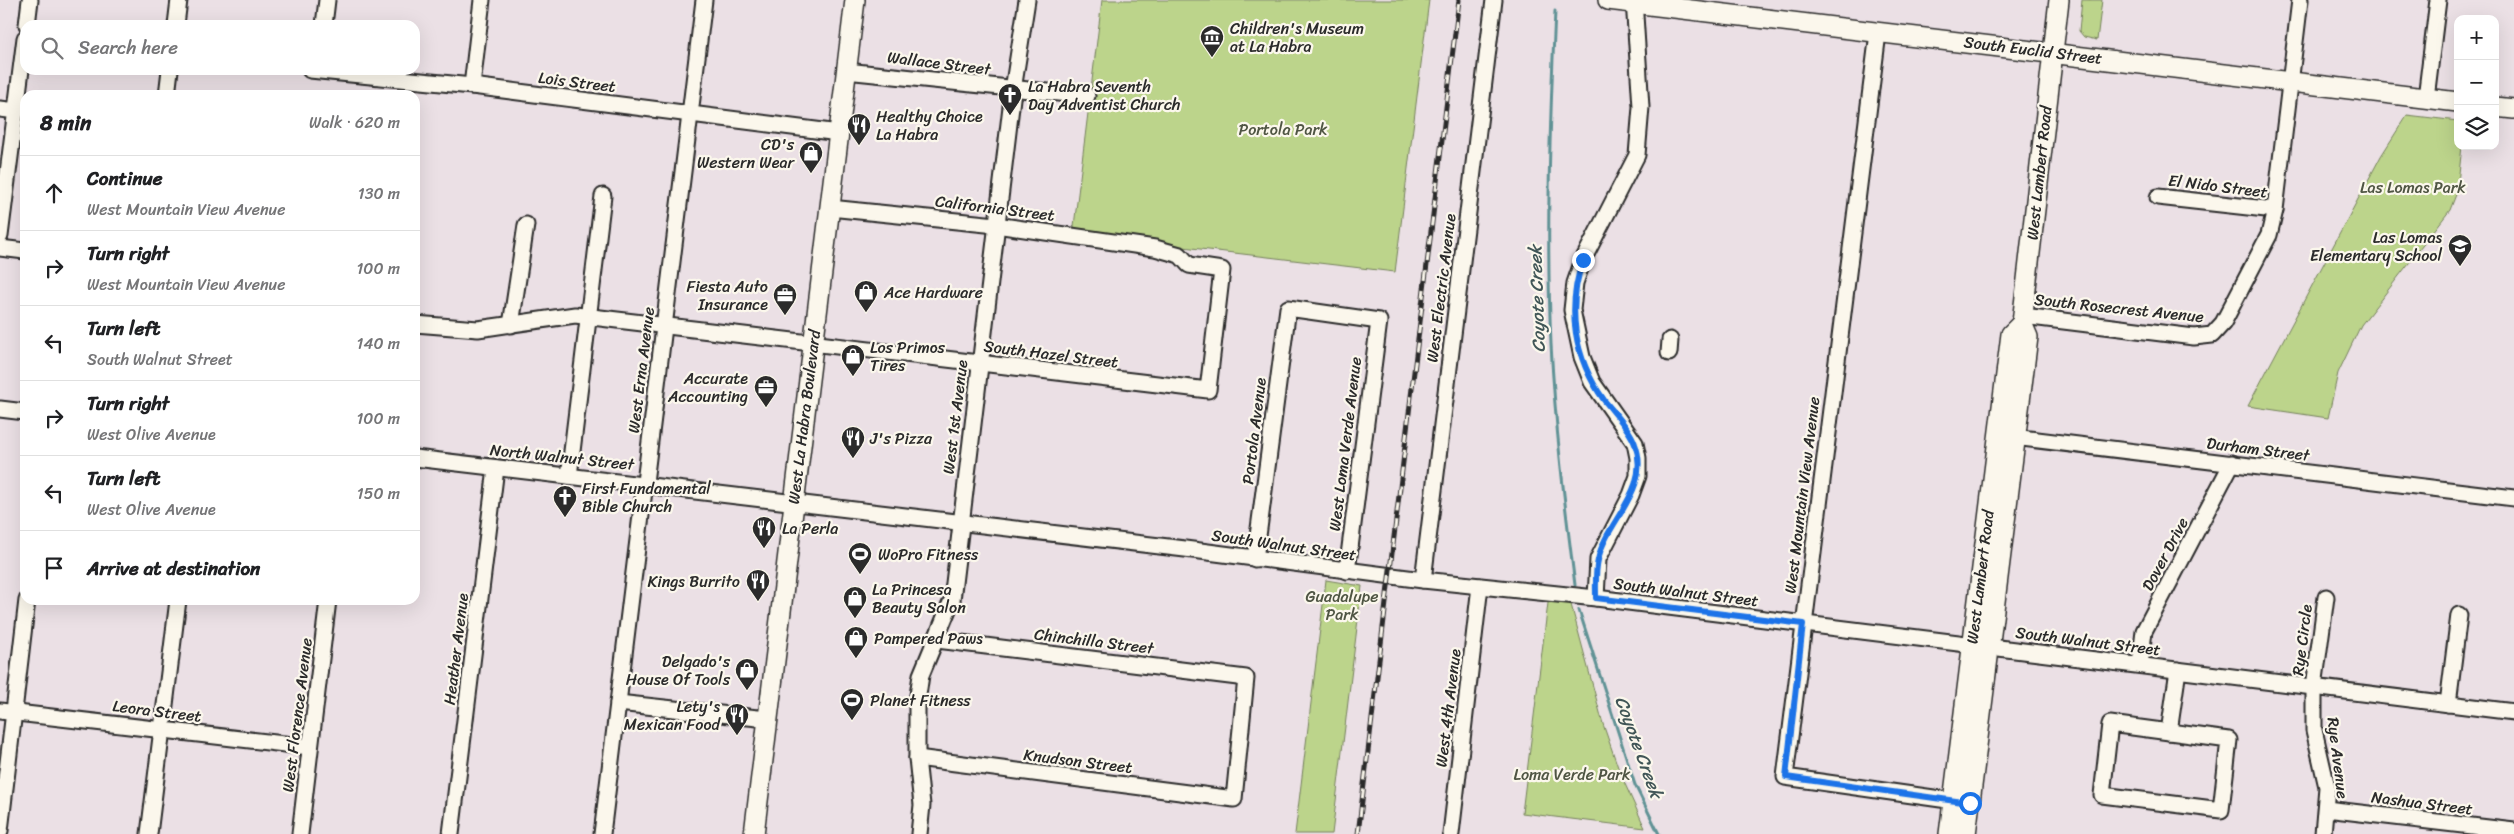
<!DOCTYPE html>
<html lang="en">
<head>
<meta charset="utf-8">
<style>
  body { margin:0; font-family:Sriracha,sans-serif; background:#f6f6f6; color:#202124 }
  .controls { position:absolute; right:15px; top:15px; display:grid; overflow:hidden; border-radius:10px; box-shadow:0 5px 20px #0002 }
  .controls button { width:45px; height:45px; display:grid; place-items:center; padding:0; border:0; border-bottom:1px solid #e0e0e0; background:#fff; color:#202124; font:25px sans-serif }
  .stop { position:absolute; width:15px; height:15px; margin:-11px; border:4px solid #1a73e8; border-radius:50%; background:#fff }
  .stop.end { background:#1a73e8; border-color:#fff; box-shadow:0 1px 5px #0008 }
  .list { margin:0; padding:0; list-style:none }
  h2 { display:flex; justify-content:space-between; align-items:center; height:65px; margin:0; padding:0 20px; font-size:21px }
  h2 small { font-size:16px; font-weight:400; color:#757577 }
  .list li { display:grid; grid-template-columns:32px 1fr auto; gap:15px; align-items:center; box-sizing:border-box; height:75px; padding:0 20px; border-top:1px solid #e0e0e0 }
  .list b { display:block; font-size:19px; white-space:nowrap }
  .list p { margin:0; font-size:16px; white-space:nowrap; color:#757577 }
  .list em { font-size:16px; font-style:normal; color:#757577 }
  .icon { flex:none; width:28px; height:28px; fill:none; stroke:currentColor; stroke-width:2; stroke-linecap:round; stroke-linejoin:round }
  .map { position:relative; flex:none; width:2514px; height:834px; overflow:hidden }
  .search { position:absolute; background:#fff; box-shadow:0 5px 20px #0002; left:20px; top:20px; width:400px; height:55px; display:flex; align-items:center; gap:12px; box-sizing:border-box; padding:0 18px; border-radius:15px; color:#757577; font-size:19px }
  .panel { position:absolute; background:#fff; box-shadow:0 5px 20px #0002; left:20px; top:90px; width:400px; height:515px; border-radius:15px }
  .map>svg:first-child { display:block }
  .green { fill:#bcd48b; stroke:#74805b }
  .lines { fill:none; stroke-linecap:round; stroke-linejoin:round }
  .stream { stroke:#609295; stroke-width:3 }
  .minor-casing { stroke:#2b2b2b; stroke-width:19 }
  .major-casing { stroke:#2b2b2b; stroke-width:22 }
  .minor { stroke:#fbf7ec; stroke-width:15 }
  .major { stroke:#fbf7ec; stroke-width:19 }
  .rail-casing { stroke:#2b2b2b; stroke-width:5 }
  .rail { stroke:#fbf7ec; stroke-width:3; stroke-dasharray:9; stroke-linecap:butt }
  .route { stroke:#1a73e8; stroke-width:6 }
  .labels { text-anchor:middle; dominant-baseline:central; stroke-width:4.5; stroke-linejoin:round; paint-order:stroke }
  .poi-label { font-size:16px; fill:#2b2b2b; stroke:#fbf7ec; text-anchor:start }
  .street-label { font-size:16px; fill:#2b2b2b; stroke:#fbf7ec }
  .park-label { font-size:16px; fill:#4f5543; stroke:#fbf7ec }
  .water-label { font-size:18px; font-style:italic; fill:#415657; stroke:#fbf7ec }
</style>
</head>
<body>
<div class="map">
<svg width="2514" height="834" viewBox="0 0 2514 834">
  <rect width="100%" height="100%" fill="#ebe0e5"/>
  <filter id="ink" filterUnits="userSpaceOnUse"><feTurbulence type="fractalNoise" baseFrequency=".02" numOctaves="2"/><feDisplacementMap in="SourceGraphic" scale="10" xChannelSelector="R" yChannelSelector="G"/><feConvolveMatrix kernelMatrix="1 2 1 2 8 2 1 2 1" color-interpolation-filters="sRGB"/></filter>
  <g filter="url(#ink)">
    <!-- green -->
    <g class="green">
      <polygon points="1102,0 1429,0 1395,272 1073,234"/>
      <polygon points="2082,0 2102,0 2097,40 2084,37 2079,31"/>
      <polygon points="2407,115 2458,121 2458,146 2462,146 2457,192 2450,210 2361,325 2338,373 2328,418 2248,406 2381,156"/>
      <polygon points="1326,580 1362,586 1332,834 1295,834"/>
      <polygon points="1549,595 1569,597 1603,724 1620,773 1645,828 1522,813"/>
    </g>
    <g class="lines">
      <!-- stream -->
      <g class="stream">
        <path d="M1555,11C1550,122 1546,233 1551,344C1555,425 1565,506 1575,585"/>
        <polyline points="1579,610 1635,785 1659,834"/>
      </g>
      <!-- minor casing -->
      <g class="minor-casing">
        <g id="minor">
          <polyline points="27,25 30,0"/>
          <polyline points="176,25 179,0"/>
          <polyline points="324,25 327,0"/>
          <polyline points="1878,33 1785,777 1962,802"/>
          <polyline points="310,70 472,86 839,133"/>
          <polyline points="846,71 1087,96"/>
          <polyline points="472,86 482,0"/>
          <polyline points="167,95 170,70"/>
          <polyline points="2426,98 2438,0"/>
          <polyline points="0,109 17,111"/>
          <polyline points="2158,197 2275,210"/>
          <polyline points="0,236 25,38"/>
          <polyline points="0,248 25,251"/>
          <polyline points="2023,316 2194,337 2212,335 2223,323 2269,235 2275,210 2300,0"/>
          <polyline points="415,324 478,329 575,315 1208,390 1222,270 1189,265 1180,255 1155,248 996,225 830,208"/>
          <polyline points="511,325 526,225"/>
          <polyline points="1669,353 1670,340"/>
          <polyline points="0,409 25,412"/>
          <polyline points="2005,436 2514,498"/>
          <polyline points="415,458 1185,549 1423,580 1596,598 2514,712"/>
          <polyline points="569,476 603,196"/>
          <polyline points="1255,559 1288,308 1379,321 1347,571"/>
          <polyline points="1423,580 1494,0"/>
          <polyline points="1596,598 1598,559 1631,495 1638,476 1638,458 1635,443 1592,382 1582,357 1572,310 1575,283 1583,260 1637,155 1641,107 1634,0"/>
          <polyline points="2140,665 2144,631 2232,463"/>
          <polyline points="618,703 767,719"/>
          <polyline points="2448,704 2459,615"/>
          <polyline points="0,711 310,747"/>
          <polygon points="2110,724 2229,740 2221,810 2102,795"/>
          <polyline points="2169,732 2178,670"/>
          <polyline points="917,758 1234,799 1246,678 937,640"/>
          <polyline points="2326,809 2514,831"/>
          <polyline points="0,831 27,600"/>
          <polyline points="149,834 178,600"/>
          <polyline points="300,834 328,600"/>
          <polyline points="451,834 496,468"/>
          <polyline points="602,834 704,0"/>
          <polyline points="919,834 922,805 917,758 917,702 921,675 952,600 1013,90 1027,0"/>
          <polyline points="1451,834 1480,586"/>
          <polyline points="2323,834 2327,787 2314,730 2314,687 2326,597"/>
        </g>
      </g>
      <!-- major casing -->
      <g class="major-casing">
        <g id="major">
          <polyline points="1608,0 2458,102"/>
          <polyline points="2495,107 2514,109"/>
          <polyline points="754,834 855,0"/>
          <polyline points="1949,834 2011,334 2022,323"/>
          <polyline points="1966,834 2028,337 2022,323 2059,0"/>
        </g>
      </g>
      <!-- minor -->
      <use href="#minor" class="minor"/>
      <!-- major -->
      <use href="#major" class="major"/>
      <!-- rail casing -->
      <g class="rail-casing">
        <polyline id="rail" points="1358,834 1459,0"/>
      </g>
      <!-- rail -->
      <use href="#rail" class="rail"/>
    </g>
  </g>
  <g class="lines" filter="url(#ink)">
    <!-- route -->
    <path class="route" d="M1583,260C1566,309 1574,358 1604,400C1614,413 1630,429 1635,444C1652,490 1605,522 1598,560C1595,572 1596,585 1596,598L1803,624L1786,777L1970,803"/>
  </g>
  <!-- icons -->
  <defs>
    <g id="museum-pin" transform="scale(1.25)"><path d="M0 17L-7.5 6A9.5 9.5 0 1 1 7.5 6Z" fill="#2b2b2b" stroke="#fbf7ec"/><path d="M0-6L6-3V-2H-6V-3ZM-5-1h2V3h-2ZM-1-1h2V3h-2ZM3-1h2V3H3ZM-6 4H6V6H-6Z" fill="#fff"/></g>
    <g id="church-pin" transform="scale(1.25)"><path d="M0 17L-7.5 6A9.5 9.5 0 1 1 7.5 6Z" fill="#2b2b2b" stroke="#fbf7ec"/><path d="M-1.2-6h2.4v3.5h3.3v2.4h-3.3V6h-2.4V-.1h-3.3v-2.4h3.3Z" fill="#fff"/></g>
    <g id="restaurant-pin" transform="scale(1.25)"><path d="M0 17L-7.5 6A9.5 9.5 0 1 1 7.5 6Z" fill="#2b2b2b" stroke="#fbf7ec"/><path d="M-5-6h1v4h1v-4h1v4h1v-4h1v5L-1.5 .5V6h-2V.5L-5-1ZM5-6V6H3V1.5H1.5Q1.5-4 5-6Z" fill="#fff"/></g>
    <g id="shop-pin" transform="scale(1.25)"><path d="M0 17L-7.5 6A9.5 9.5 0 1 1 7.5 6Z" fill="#2b2b2b" stroke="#fbf7ec"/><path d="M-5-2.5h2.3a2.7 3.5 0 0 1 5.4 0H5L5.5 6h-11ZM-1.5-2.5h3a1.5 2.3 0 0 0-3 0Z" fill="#fff"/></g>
    <g id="school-pin" transform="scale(1.25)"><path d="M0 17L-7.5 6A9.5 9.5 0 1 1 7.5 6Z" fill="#2b2b2b" stroke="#fbf7ec"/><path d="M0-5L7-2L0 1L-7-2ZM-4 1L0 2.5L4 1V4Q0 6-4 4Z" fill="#fff"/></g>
    <g id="office-pin" transform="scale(1.25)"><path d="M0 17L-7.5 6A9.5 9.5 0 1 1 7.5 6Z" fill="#2b2b2b" stroke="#fbf7ec"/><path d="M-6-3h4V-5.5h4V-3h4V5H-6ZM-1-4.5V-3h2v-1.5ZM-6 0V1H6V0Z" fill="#fff"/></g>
    <g id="stadium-pin" transform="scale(1.25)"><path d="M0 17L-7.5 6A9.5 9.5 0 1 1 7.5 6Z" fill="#2b2b2b" stroke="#fbf7ec"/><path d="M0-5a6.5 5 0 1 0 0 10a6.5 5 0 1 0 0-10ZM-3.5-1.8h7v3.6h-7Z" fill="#fff"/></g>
  </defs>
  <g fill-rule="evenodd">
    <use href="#museum-pin" x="1212" y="37"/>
    <use href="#church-pin" x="1010" y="95"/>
    <use href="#restaurant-pin" x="859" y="125"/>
    <use href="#shop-pin" x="811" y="153"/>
    <use href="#school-pin" x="2460" y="246"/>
    <use href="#shop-pin" x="866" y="292"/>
    <use href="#office-pin" x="785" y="295"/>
    <use href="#shop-pin" x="853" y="356"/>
    <use href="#office-pin" x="766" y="387"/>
    <use href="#restaurant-pin" x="853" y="438"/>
    <use href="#church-pin" x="565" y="497"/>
    <use href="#restaurant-pin" x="764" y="528"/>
    <use href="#stadium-pin" x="860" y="554"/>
    <use href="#restaurant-pin" x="758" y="581"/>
    <use href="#shop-pin" x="855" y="598"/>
    <use href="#shop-pin" x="856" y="638"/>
    <use href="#shop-pin" x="747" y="670"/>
    <use href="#stadium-pin" x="852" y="700"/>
    <use href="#restaurant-pin" x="737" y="715"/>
  </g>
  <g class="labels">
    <!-- poi labels -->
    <g class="poi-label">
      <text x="1230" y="28">Children's Museum<tspan x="1230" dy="18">at La Habra</tspan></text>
      <text x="1028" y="86">La Habra Seventh<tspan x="1028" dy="18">Day Adventist Church</tspan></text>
      <text x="876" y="116">Healthy Choice<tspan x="876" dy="18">La Habra</tspan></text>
      <text x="794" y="144" text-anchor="end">CD's<tspan x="794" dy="18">Western Wear</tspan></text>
      <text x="2442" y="237" text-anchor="end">Las Lomas<tspan x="2442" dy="18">Elementary School</tspan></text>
      <text x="768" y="286" text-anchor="end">Fiesta Auto<tspan x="768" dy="18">Insurance</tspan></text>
      <text x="884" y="292">Ace Hardware</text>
      <text x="870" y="347">Los Primos<tspan x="870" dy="18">Tires</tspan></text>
      <text x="748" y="378" text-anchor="end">Accurate<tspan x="748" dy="18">Accounting</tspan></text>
      <text x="870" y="438">J's Pizza</text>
      <text x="582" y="488">First Fundamental<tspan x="582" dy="18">Bible Church</tspan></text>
      <text x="782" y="528">La Perla</text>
      <text x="878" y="554">WoPro Fitness</text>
      <text x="740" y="581" text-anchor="end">Kings Burrito</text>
      <text x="872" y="589">La Princesa<tspan x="872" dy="18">Beauty Salon</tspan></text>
      <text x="874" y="638">Pampered Paws</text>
      <text x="730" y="661" text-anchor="end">Delgado's<tspan x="730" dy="18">House Of Tools</tspan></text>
      <text x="870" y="700">Planet Fitness</text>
      <text x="720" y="706" text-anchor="end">Lety's<tspan x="720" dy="18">Mexican Food</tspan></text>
    </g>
    <!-- street labels -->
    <g class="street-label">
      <text transform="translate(2033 50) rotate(7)">South Euclid Street</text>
      <text transform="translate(939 63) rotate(7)">Wallace Street</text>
      <text transform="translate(577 82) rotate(7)">Lois Street</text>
      <text transform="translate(2039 173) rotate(-84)">West Lambert Road</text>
      <text transform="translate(2218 186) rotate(7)">El Nido Street</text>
      <text transform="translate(995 208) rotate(7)">California Street</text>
      <text transform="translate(1441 288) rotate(-83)">West Electric Avenue</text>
      <text transform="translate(2119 308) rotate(6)">South Rosecrest Avenue</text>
      <text transform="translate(1051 354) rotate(7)">South Hazel Street</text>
      <text transform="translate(641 370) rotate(-83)">West Erna Avenue</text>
      <text transform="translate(804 417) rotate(-83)">West La Habra Boulevard</text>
      <text transform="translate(955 417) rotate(-83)">West 1st Avenue</text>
      <text transform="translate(1254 431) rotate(-83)">Portola Avenue</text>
      <text transform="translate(1345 444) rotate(-83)">West Loma Verde Avenue</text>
      <text transform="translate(2258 449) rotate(7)">Durham Street</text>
      <text transform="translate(562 457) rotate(6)">North Walnut Street</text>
      <text transform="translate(1802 495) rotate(-83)">West Mountain View Avenue</text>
      <text transform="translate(1284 545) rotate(8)">South Walnut Street</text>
      <text transform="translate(2165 554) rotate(-62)">Dover Drive</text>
      <text transform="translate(1980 577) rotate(-83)">West Lambert Road</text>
      <text transform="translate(1686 592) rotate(7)">South Walnut Street</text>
      <text transform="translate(2302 640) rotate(-83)">Rye Circle</text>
      <text transform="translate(1094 641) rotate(7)">Chinchilla Street</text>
      <text transform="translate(2088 641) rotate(7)">South Walnut Street</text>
      <text transform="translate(456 649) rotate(-83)">Heather Avenue</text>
      <text transform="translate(1448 708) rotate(-83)">West 4th Avenue</text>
      <text transform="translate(157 711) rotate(7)">Leora Street</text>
      <text transform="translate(297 715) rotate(-83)">West Florence Avenue</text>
      <text transform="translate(2338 758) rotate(83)">Rye Avenue</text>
      <text transform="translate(1078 761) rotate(7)">Knudson Street</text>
      <text transform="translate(2422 803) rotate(7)">Nashua Street</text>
    </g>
    <!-- park labels -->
    <g class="park-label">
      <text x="1283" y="129">Portola Park</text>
      <text x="2413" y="187">Las Lomas Park</text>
      <text x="1342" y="596">Guadalupe<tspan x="1342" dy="18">Park</tspan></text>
      <text x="1572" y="774">Loma Verde Park</text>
    </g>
    <!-- water labels -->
    <g class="water-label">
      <text transform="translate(1537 299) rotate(-92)">Coyote Creek</text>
      <text transform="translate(1639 747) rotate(70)">Coyote Creek</text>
    </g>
  </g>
</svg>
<div class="controls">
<button>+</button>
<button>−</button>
<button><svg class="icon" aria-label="layers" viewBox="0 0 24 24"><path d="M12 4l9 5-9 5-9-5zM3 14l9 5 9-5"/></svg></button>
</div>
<div class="stop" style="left:1970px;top:803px"></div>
<div class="stop end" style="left:1583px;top:260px"></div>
<div class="search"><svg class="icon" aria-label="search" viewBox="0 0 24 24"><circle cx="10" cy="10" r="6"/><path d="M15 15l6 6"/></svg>Search here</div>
<section class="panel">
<h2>8 min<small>Walk · 620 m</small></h2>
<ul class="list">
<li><svg class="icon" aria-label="ahead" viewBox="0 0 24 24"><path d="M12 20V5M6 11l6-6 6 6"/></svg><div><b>Continue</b><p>West Mountain View Avenue</p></div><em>130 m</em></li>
<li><svg class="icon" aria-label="right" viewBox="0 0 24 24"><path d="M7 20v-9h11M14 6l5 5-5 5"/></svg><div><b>Turn right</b><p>West Mountain View Avenue</p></div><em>100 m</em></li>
<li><svg class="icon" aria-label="left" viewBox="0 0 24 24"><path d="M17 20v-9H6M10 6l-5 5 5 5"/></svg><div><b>Turn left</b><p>South Walnut Street</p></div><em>140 m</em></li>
<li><svg class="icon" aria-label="right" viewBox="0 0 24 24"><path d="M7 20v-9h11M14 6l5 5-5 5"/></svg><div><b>Turn right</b><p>West Olive Avenue</p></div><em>100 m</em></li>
<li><svg class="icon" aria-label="left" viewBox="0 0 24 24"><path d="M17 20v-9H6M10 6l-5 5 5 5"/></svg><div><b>Turn left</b><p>West Olive Avenue</p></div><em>150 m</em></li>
<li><svg class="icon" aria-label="arrive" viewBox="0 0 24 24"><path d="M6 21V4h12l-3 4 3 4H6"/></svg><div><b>Arrive at destination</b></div></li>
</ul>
</section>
</div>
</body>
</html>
